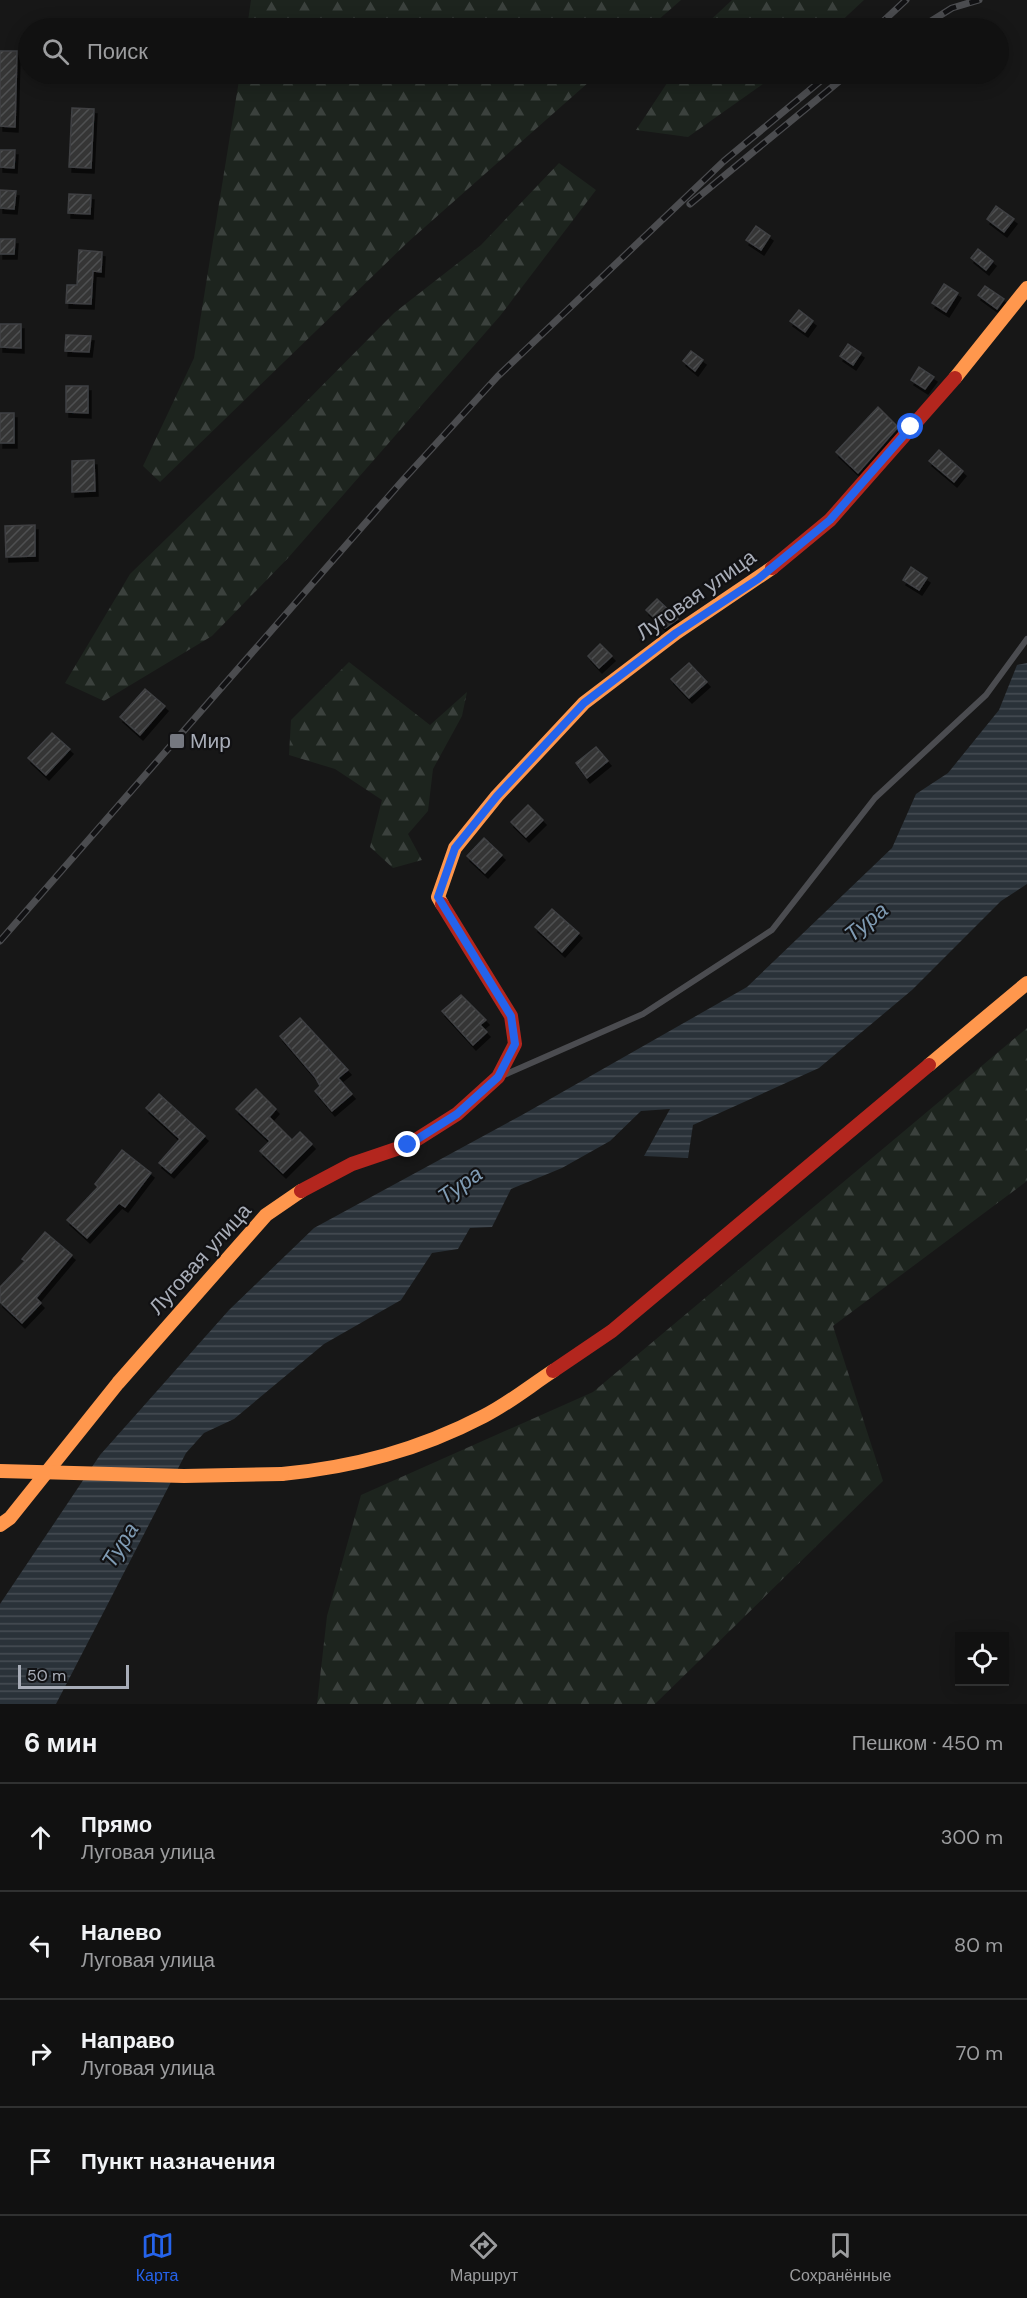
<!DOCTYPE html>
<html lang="ru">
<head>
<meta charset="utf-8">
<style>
  body { margin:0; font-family:"DM Sans",sans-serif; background:#1a1a1a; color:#f1f3f6 }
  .controls { position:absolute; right:18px; bottom:18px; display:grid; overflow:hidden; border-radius:0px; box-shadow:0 3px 15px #0003 }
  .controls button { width:54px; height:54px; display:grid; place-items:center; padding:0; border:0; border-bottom:2px solid #303131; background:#111; color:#f1f3f6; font:30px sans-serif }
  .scale { position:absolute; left:18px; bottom:15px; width:111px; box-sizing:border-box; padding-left:6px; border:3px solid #a8adb8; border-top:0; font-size:16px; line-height:21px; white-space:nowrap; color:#a8adb8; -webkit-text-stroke:4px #111113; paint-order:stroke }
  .stop { position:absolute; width:18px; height:18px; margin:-14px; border:4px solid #2563eb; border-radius:50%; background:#fff }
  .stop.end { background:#2563eb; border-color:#fff; box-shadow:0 2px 6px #0008 }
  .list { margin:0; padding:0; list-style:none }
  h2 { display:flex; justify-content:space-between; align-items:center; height:78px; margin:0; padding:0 24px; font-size:26px }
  h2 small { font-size:20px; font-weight:400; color:#9c9d9f }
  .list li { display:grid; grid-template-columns:39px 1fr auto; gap:18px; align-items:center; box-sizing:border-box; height:108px; padding:0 24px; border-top:2px solid #303131 }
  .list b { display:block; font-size:22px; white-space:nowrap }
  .list p { margin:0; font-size:20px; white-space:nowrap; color:#9c9d9f }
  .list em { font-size:20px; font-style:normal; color:#9c9d9f }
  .icon { flex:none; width:33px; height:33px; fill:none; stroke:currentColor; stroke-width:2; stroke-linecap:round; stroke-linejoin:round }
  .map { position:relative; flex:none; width:1027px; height:1704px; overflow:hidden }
  .search { position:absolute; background:#111; box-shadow:0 3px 15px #0003; left:18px; right:18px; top:18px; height:66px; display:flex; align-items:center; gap:15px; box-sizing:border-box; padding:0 21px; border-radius:33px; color:#9c9d9f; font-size:22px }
  .sheet { height:510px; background:#111 }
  nav { display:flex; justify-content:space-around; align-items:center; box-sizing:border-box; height:84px; border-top:2px solid #303131; background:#111; font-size:16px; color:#9c9d9f }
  nav a { display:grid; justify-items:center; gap:3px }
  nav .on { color:#2563eb }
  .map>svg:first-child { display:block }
  .forest { fill:url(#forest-firs) }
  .water { fill:url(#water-rules) }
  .building { fill:url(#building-hatch); stroke:#3f4043; stroke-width:1.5; filter:url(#shadow) }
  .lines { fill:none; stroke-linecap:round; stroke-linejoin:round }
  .lane { stroke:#4b4c50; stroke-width:6 }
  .slow { stroke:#ff974d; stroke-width:14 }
  .jam { stroke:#b3261e; stroke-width:14 }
  .rail-casing { stroke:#4b4c4f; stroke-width:7 }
  .rail { stroke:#111113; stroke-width:4.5; stroke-dasharray:14; stroke-linecap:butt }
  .slow-bridge { stroke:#ff974d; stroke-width:14 }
  .route { stroke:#2563eb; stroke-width:8 }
  .poi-dot { fill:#757880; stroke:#111113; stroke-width:2 }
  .labels { text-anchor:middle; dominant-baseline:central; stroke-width:4.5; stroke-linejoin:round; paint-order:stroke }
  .street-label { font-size:21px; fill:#a8adb8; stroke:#111113 }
  .poi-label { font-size:21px; fill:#a8adb8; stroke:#111113; text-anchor:start }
  .water-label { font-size:22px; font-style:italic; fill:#7f9bb3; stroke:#111113 }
</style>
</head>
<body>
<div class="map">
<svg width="1027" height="1704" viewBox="0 0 1027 1704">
  <defs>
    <pattern id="forest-firs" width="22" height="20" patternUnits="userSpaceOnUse" patternTransform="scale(1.5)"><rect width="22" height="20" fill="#1d241e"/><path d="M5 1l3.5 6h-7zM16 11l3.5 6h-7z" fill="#3b413d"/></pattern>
    <pattern id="water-rules" width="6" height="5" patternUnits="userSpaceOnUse" patternTransform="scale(1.5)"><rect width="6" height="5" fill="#2a3239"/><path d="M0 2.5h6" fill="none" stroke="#464d54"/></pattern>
    <pattern id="building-hatch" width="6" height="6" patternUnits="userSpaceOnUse" patternTransform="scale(1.5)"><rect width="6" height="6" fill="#353536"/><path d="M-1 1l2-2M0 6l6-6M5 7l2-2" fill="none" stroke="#4f5051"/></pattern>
    <filter id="shadow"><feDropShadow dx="3" dy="5" stdDeviation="0" flood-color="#0009"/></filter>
  </defs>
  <rect width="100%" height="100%" fill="#171717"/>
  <!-- forest -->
  <g class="forest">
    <polygon points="251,0 681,0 649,28 247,28"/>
    <polygon points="732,0 864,0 834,28 702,28"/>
    <polygon points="240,74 598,74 408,242 160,482 143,466 194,358"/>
    <polygon points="673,74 777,74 688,137 636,130"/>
    <polygon points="559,163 596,190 500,316 288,558 212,636 104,701 65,683 130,574 287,421 394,313 481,245"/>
    <polygon points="349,662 430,725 467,692 462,716 433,769 428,811 408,834 422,860 393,868 370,847 382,800 335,769 289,755 291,720"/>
    <polygon points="1027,1028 1027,1181 833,1326 883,1481 655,1704 317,1704 327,1616 361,1495 593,1392"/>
  </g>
  <!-- water -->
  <polygon class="water" points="1027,663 1027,884 1001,901 912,990 819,1068 693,1125 688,1158 644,1156 670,1109 641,1111 610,1141 562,1168 511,1189 492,1227 470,1228 458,1249 432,1253 401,1300 324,1344 234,1419 204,1433 186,1453 56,1704 0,1704 0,1604 100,1455 229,1310 314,1228 522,1115 747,987 892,848 916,794 948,773 999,710 1017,665"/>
  <!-- building -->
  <g class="building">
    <polygon points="0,51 17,51 15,127 0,126"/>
    <polygon points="72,108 94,109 91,168 69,167"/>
    <polygon points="0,150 15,150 14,168 0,167"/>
    <polygon points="0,190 16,191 14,209 0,208"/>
    <polygon points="69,194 91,195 90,214 68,213"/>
    <polygon points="996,206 1014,219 1004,232 987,219"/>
    <polygon points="756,226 770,236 761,250 746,240"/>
    <polygon points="0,239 15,239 14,254 0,254"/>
    <polygon points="978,249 993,261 986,270 971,258"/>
    <polygon points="79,250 102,252 101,272 93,271 91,304 66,303 67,285 77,285"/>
    <polygon points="944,284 958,293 946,312 932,303"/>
    <polygon points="985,286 1004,299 997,309 978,295"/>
    <polygon points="799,310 813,321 805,332 790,321"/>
    <polygon points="0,324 21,324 21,348 0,347"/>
    <polygon points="66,335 91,336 89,352 65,351"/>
    <polygon points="848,344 861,353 853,365 840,356"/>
    <polygon points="691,351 703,360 695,371 683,361"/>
    <polygon points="919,367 934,377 925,389 911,380"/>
    <polygon points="66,386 88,386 88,413 66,412"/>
    <polygon points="878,407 898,427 858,473 836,452"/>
    <rect x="0" y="413" width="14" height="30"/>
    <polygon points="939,450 963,471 954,482 929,461"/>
    <polygon points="94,460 95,491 72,492 72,461"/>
    <polygon points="35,525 35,556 6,557 5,526"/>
    <polygon points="911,567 927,578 919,590 903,580"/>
    <polygon points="657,599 678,619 665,628 646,610"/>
    <polygon points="600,644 612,656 599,668 588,656"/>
    <polygon points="689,663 707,682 689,698 671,679"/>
    <polygon points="145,689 165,706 140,735 120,717"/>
    <polygon points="52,733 70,749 46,775 28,758"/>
    <polygon points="596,747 608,761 587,778 576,763"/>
    <polygon points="528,805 543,820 526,837 511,822"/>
    <polygon points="484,838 502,855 485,873 467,856"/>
    <polygon points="552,909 579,933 562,952 535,927"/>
    <polygon points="461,995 486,1020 480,1025 487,1032 473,1045 442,1011"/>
    <polygon points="300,1018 348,1070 338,1078 352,1094 332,1111 315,1091 320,1086 315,1077 280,1036"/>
    <polygon points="256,1089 276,1109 269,1117 292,1140 300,1132 312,1144 283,1173 260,1151 270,1141 236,1109"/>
    <polygon points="159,1094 205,1136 171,1173 159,1163 180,1139 146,1108"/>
    <polygon points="122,1150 151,1173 125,1207 119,1203 87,1238 67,1220 98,1187 95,1184"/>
    <polygon points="45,1232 72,1255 36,1298 41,1303 22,1323 0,1302 0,1287 25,1261 22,1259"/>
  </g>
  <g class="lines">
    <!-- lane -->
    <polyline class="lane" points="504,1075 643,1014 772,930 875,798 986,695 1027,639"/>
    <!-- slow -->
    <g class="slow">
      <polyline points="955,378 1027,288"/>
      <polyline points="442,904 438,897 455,848 497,796 584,703 676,633 772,568"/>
      <polyline points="929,1065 1027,983"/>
      <path d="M282,1474C354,1467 419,1450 484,1416C508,1404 530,1386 553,1371"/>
      <polyline points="0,1525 10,1518 118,1383 266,1215 301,1191"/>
    </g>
    <!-- jam -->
    <g class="jam">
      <polyline points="772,568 830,520 955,378"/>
      <polyline points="301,1191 352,1164 408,1145 457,1114 498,1077 515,1044 511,1016 442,904"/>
      <polyline points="553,1371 612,1331 929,1065"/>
    </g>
    <!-- rail casing -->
    <g class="rail-casing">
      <g id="rail">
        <polyline points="876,28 906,0"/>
        <polyline points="920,28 952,8 979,0"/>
        <polyline points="690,204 848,74"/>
        <polyline points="0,941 403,480 498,376 724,161 829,74"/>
      </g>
    </g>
    <!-- rail -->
    <use href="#rail" class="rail"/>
    <!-- slow-bridge -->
    <polyline class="slow-bridge" points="0,1471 184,1476 282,1474"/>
  </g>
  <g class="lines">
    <!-- route -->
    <polyline class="route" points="408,1145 457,1114 498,1077 515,1044 511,1016 438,897 455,848 497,796 584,703 676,633 758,579 830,520 911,427"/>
  </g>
  <!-- markers -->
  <rect class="poi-dot" x="169" y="733" width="16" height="16" rx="3"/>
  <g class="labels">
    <!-- street labels -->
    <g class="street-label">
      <text transform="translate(696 595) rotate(-35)">Луговая улица</text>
      <text transform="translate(200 1259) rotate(-48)">Луговая улица</text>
    </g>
    <!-- poi labels -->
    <g class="poi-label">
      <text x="190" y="741">Мир</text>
    </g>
    <!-- water labels -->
    <g class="water-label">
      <text transform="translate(866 922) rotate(-39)">Тура</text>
      <text transform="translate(460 1185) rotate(-35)">Тура</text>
      <text transform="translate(120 1545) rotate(-58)">Тура</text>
    </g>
  </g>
</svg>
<div class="controls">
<button><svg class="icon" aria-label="locate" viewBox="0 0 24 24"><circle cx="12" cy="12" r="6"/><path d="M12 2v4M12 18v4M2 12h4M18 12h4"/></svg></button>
</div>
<div class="scale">50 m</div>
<div class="stop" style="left:911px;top:427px"></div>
<div class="stop end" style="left:408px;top:1145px"></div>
<div class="search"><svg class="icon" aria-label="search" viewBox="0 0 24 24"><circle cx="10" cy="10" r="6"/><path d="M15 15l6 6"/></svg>Поиск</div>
</div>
<section class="sheet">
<h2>6 мин<small>Пешком · 450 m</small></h2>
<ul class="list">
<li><svg class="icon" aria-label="ahead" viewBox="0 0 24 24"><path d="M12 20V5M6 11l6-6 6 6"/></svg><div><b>Прямо</b><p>Луговая улица</p></div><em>300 m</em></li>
<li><svg class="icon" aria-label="left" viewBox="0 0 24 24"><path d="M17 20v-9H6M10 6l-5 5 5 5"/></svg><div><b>Налево</b><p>Луговая улица</p></div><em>80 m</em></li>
<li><svg class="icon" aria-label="right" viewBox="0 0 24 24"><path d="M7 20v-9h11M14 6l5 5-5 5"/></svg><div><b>Направо</b><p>Луговая улица</p></div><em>70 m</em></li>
<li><svg class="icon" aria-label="arrive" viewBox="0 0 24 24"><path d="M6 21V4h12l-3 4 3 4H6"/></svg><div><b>Пункт назначения</b></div></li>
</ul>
</section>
<nav>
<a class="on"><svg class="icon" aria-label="map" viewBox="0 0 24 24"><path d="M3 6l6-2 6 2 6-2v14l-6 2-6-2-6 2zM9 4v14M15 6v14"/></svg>Карта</a>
<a><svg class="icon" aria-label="directions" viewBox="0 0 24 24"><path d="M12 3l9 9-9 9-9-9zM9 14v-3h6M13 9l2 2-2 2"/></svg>Маршрут</a>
<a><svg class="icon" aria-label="saved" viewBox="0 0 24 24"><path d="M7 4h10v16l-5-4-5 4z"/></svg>Сохранённые</a>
</nav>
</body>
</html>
